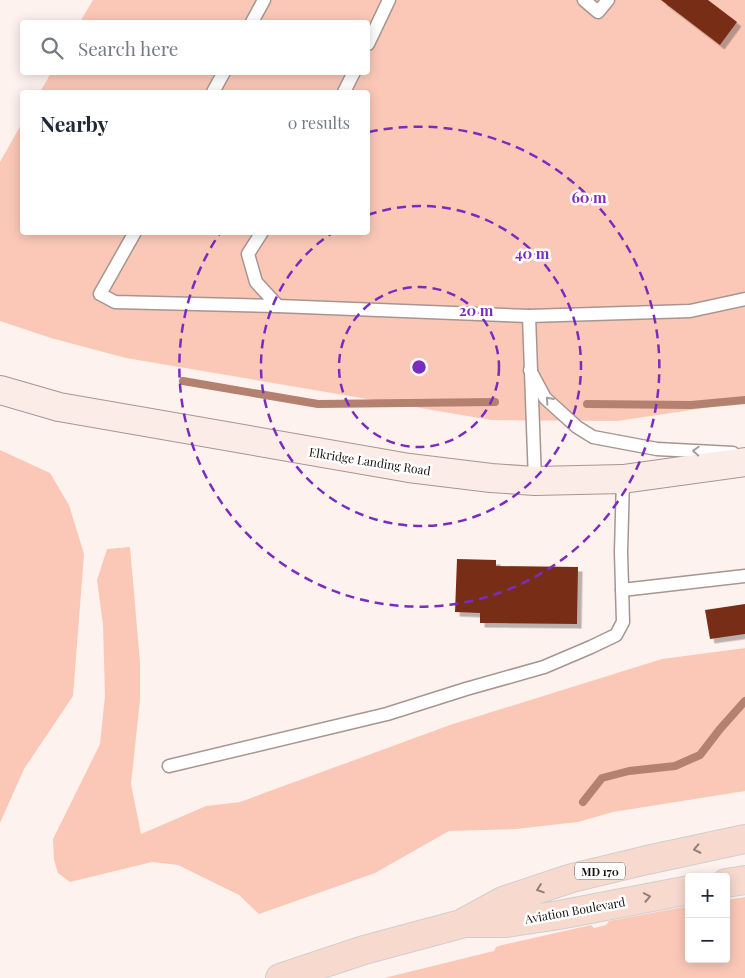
<!DOCTYPE html>
<html lang="en">
<head>
<meta charset="utf-8">
<style>
  body { margin:0; font-family:"Playfair Display",serif; background:#f2f2f3; color:#1f2937 }
  .controls { position:absolute; right:15px; bottom:15px; display:grid; overflow:hidden; border-radius:5px; box-shadow:0 2px 12px #0003 }
  .controls button { width:45px; height:45px; display:grid; place-items:center; padding:0; border:0; border-bottom:1px solid #e0e1e3; background:#fff; color:#1f2937; font:25px sans-serif }
  .list { margin:0; padding:0; list-style:none }
  h2 { display:flex; justify-content:space-between; align-items:center; height:65px; margin:0; padding:0 20px; font-size:21px }
  h2 small { font-size:16px; font-weight:400; color:#747a83 }
  .icon { flex:none; width:28px; height:28px; fill:none; stroke:currentColor; stroke-width:2; stroke-linecap:round; stroke-linejoin:round }
  .map { position:relative; flex:none; width:745px; height:978px; overflow:hidden }
  .search { position:absolute; background:#fff; box-shadow:0 2px 12px #0003; left:20px; top:20px; width:350px; height:55px; display:flex; align-items:center; gap:12px; box-sizing:border-box; padding:0 18px; border-radius:5px; color:#747a83; font-size:19px }
  .panel { position:absolute; background:#fff; box-shadow:0 2px 12px #0003; left:20px; top:90px; width:350px; height:145px; border-radius:5px }
  .map>svg:first-child { display:block }
  .green { fill:#fbc8b8 }
  .lines { fill:none; stroke-linecap:round; stroke-linejoin:round }
  .stream { stroke:#b48171; stroke-width:8 }
  .building { fill:#782e16; filter:url(#shadow) }
  .service-casing { stroke:#a79590; stroke-width:15 }
  .secondary-casing { stroke:#a79590; stroke-width:30 }
  .primary-casing { stroke:#d0cfcf; stroke-width:30 }
  .service { stroke:#fff; stroke-width:12 }
  .secondary { stroke:#fbece7; stroke-width:28 }
  .primary { stroke:#f8d9ce; stroke-width:28 }
  .oneway { stroke:#a29f9f }
  .oneway2 { stroke:#927f78 }
  .ring { fill:none; stroke:#7b2cbf; stroke-width:2.5; stroke-dasharray:9 6 }
  .labels { text-anchor:middle; dominant-baseline:central; stroke-width:5; stroke-linejoin:round; paint-order:stroke }
  .shield { fill:#fff; stroke:#5c5856; stroke-width:1 }
  .shield-label { font-size:11px; font-weight:bold; fill:#16100e }
  .street-label { font-size:12px; fill:#16100e; stroke:#fff }
  .centre { fill:#7b2cbf; stroke:#fff; stroke-width:2.5 }
  .ring-label { font-size:15px; text-anchor:middle; font-weight:bold; fill:#7b2cbf; stroke:#fff; stroke-width:5; stroke-linejoin:round; paint-order:stroke }
</style>
</head>
<body>
<div class="map">
<svg width="745" height="978" viewBox="0 0 745 978">
  <defs>
    <filter id="shadow"><feDropShadow dx="4.5" dy="4.5" stdDeviation="0" flood-color="#0004"/></filter>
  </defs>
  <rect width="100%" height="100%" fill="#fdf2ee"/>
  <!-- green -->
  <g class="green">
    <polygon points="93,0 745,0 745,402 617,421 491,420 126,358 51,338 0,321 0,162 22,123 22,232 368,232 368,92 40,92 51,73 368,72 368,22 80,22"/>
    <polygon points="0,450 50,473 69,505 84,554 73,696 24,769 0,823"/>
    <polygon points="130,547 140,662 140,700 131,784 141,834 206,806 240,802 450,725 662,659 745,648 745,791 613,812 578,822 516,829 449,831 375,873 259,914 239,895 178,865 152,862 70,882 58,873 54,860 53,839 100,744 105,696 103,625 97,580 107,549"/>
    <polygon points="745,897 745,978 384,978 494,951 496,947 502,945 591,925 594,928 606,925 609,921 689,906 689,959 726,959 726,900"/>
  </g>
  <g class="lines">
    <!-- stream -->
    <g class="stream">
      <polyline points="183,381 318,404 495,402"/>
      <polyline points="587,404 691,405 745,400"/>
      <polyline points="583,802 602,778 629,771 675,766 700,755 720,729 745,701"/>
    </g>
  </g>
  <!-- building -->
  <g class="building">
    <polygon points="661,0 708,0 737,22 720,45"/>
    <polygon points="457,559 496,560 496,566 578,567 577,624 480,623 480,613 455,612"/>
    <polygon points="745,604 745,634 710,639 705,610"/>
  </g>
  <g class="lines">
    <!-- service casing -->
    <g class="service-casing">
      <g id="service">
        <polyline points="584,0 598,12 608,0"/>
        <polyline points="252,22 264,0"/>
        <polyline points="368,44 389,0"/>
        <polyline points="213,92 224,72"/>
        <polyline points="344,92 354,72"/>
        <polyline points="135,232 100,294 115,302 278,306"/>
        <polyline points="262,232 248,254 256,282 278,306 529,316 690,311 745,299"/>
        <polyline points="529,316 535,481"/>
        <polyline points="530,370 545,398 577,427 593,437 657,449 733,453"/>
        <polyline points="622,590 745,576"/>
        <polyline points="169,766 387,714 466,689 544,667 591,647 616,635 623,622 621,552 623,479"/>
      </g>
    </g>
    <!-- secondary casing -->
    <g class="secondary-casing">
      <polyline id="secondary" points="0,390 59,407 409,468 491,478 535,481 623,479 745,462"/>
    </g>
    <!-- primary casing -->
    <g class="primary-casing">
      <g id="primary">
        <polyline points="726,883 745,880"/>
        <polyline points="467,923 506,923 559,915 689,890"/>
        <polyline points="280,978 364,950 461,924 503,901 572,878 647,860 745,839"/>
      </g>
    </g>
    <!-- service -->
    <use href="#service" class="service"/>
    <!-- secondary -->
    <use href="#secondary" class="secondary"/>
    <!-- primary -->
    <use href="#primary" class="primary"/>
  </g>
  <!-- one-way arrows -->
  <defs><path id="oneway-chevron" d="M-2-3.5L2.5 0L-2 3.5" fill="none" stroke-width="1.6" stroke-linecap="round" stroke-linejoin="round" transform="scale(1.25)"/></defs>
  <g class="oneway">
    <use href="#oneway-chevron" transform="translate(549 400) rotate(-132)"/>
    <use href="#oneway-chevron" transform="translate(696 451) rotate(-177)"/>
  </g>
  <g class="oneway2">
    <use href="#oneway-chevron" transform="translate(697 849) rotate(168)"/>
    <use href="#oneway-chevron" transform="translate(540 889) rotate(161)"/>
    <use href="#oneway-chevron" transform="translate(647 897) rotate(-11)"/>
  </g>
  <!-- distance rings -->
  <g class="ring">
    <circle cx="419" cy="367" r="80"/>
    <path d="M368 215A160 160 0 1 1 332 233"/>
    <path d="M369 132A240 240 0 1 1 220 233"/>
  </g>
  <g class="labels">
    <!-- shield labels -->
    <rect class="shield" x="575" y="862.5" width="50" height="17" rx="4"/>
    <g class="shield-label">
      <text x="600" y="871">MD 170</text>
    </g>
    <!-- street labels -->
    <g class="street-label">
      <text transform="translate(370 461) rotate(9)">Elkridge Landing Road</text>
      <text transform="translate(575 910) rotate(-10)">Aviation Boulevard</text>
    </g>
  </g>
  <circle cx="419" cy="367" r="8" class="centre"/>
  <g class="ring-label">
    <text x="589" y="203">60 m</text>
    <text x="532" y="259">40 m</text>
    <text x="476" y="316">20 m</text>
  </g>
</svg>
<div class="controls">
<button>+</button>
<button>−</button>
</div>
<div class="search"><svg class="icon" aria-label="search" viewBox="0 0 24 24"><circle cx="10" cy="10" r="6"/><path d="M15 15l6 6"/></svg>Search here</div>
<section class="panel">
<h2>Nearby<small>0 results</small></h2>
<ul class="list">
</ul>
</section>
</div>
</body>
</html>
